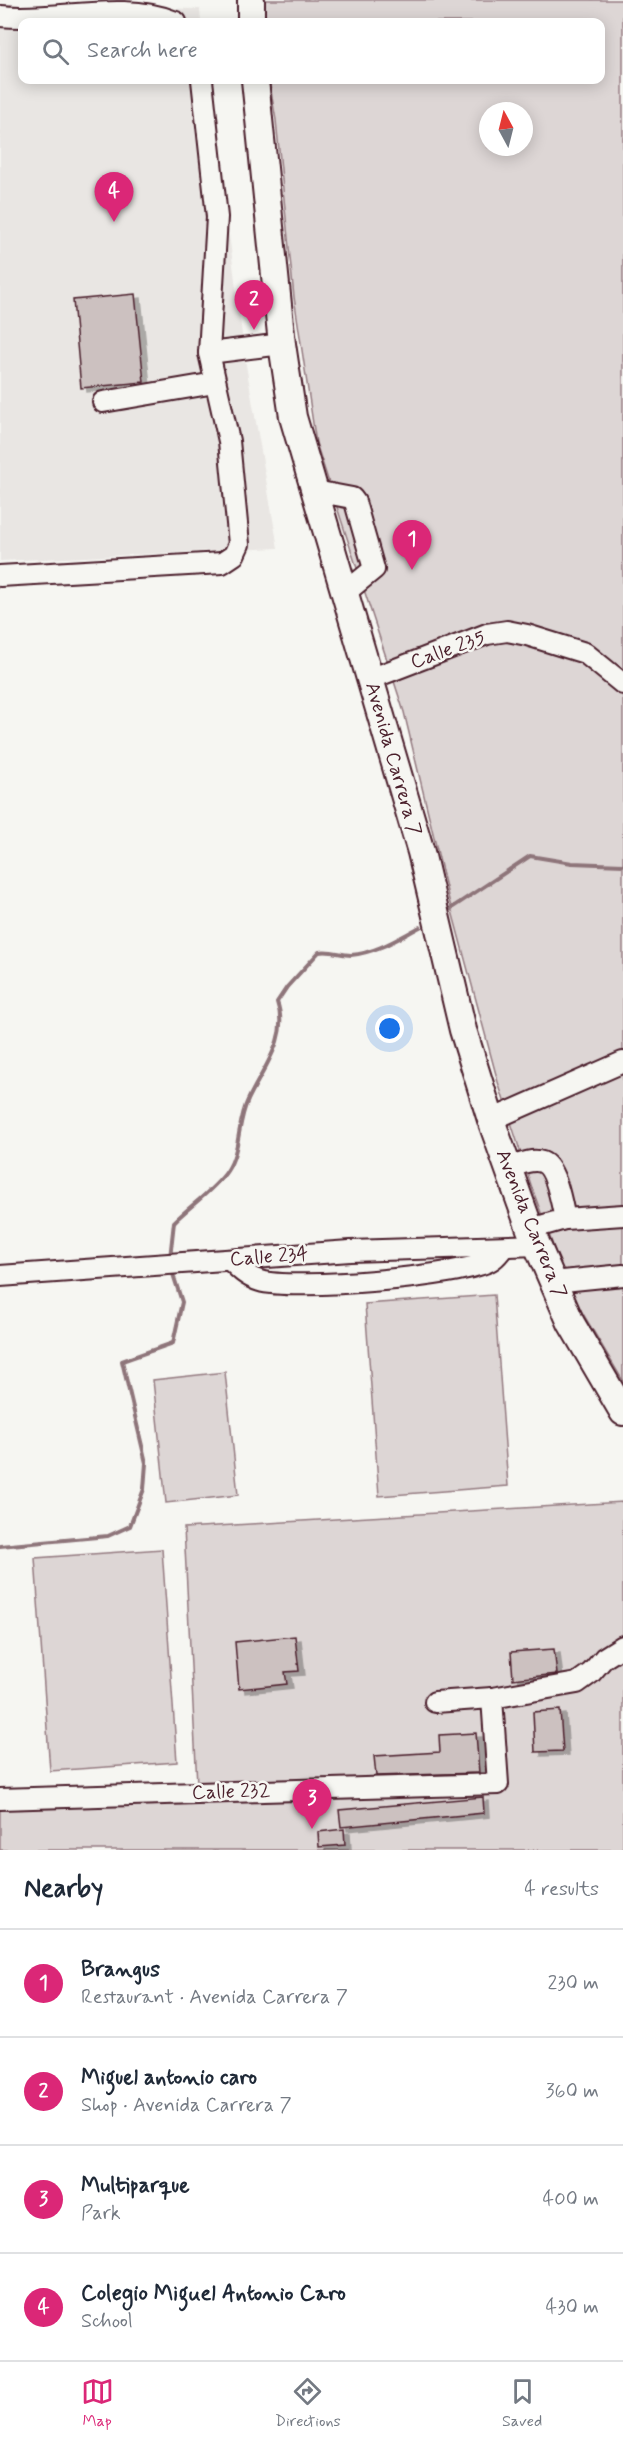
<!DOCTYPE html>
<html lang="en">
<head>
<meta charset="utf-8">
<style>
  body { margin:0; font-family:Mynerve,sans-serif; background:#f2f2f3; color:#1f2937 }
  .compass { position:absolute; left:479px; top:102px; width:54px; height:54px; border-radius:50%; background:#fff; box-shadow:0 3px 15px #0003; rotate:353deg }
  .you { position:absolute; left:390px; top:1029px; width:21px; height:21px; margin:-15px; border:4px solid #fff; border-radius:50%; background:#1a73e8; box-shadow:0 0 0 9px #1a73e833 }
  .badge { display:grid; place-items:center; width:39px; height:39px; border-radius:50%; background:#db2777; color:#fff; font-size:20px; font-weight:700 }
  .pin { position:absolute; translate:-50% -50px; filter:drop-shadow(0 2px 3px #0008) }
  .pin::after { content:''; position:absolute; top:32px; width:21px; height:18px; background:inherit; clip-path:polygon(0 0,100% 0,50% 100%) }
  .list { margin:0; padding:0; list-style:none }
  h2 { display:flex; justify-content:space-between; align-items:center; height:78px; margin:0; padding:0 24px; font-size:26px }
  h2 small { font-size:20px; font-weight:400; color:#747a83 }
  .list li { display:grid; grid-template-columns:39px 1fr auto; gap:18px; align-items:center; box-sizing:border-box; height:108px; padding:0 24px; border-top:2px solid #e0e1e3 }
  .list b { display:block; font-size:22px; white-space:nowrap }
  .list p { margin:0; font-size:20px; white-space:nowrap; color:#747a83 }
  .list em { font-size:20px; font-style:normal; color:#747a83 }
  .icon { flex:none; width:33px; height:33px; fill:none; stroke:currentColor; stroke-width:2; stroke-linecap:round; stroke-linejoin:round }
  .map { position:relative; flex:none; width:623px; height:1850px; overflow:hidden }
  .search { position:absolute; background:#fff; box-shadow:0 3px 15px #0003; left:18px; right:18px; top:18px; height:66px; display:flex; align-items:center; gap:15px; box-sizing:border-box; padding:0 21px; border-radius:12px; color:#747a83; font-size:22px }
  .sheet { height:510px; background:#fff }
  nav { display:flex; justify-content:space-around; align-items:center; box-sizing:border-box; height:84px; border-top:2px solid #e0e1e3; background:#fff; font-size:16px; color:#747a83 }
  nav a { display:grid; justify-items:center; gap:3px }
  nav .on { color:#db2777 }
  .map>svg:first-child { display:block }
  .built { fill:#e9e6e3 }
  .green { fill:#ddd6d5; stroke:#947a80; stroke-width:1.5; fill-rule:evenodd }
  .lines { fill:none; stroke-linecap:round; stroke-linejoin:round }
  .stream { stroke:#8e747a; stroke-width:4 }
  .building { fill:#ccc1c0; stroke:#4a1f2b; stroke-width:1.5; filter:url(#shadow) }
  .minor-casing { stroke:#4a1f2b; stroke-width:24 }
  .major-casing { stroke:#4a1f2b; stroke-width:30 }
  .minor { stroke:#f6f6f2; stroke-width:20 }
  .major { stroke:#f6f6f2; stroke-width:26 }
  .labels { text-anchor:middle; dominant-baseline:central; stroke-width:5; stroke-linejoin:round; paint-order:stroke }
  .street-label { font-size:20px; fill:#4a1f2b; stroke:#f6f6f2 }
</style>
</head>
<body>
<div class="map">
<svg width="623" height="1850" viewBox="0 0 623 1850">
  <defs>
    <filter id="shadow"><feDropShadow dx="6" dy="4" stdDeviation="0" flood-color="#0004"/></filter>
  </defs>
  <rect width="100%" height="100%" fill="#f6f6f2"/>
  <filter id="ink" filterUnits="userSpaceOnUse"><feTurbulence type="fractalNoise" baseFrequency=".0167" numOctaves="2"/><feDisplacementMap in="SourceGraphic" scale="12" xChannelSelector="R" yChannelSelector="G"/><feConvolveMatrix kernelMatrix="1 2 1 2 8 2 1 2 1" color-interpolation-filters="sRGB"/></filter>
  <g filter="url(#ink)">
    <!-- built -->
    <polygon class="built" points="0,6 200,9 201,22 22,22 22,80 209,80 246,365 278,548 0,561"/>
    <!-- green -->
    <g class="green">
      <path d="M256,0H623V1381L570,1292L532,1188L498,1082L448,896L404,712L316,443L294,297L276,120L269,80H600V22H259ZM488,111H524V147H488Z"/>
      <polygon points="494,1295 508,1486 379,1496 365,1304"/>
      <polygon points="225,1372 238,1495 166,1503 153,1380"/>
      <polygon points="623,1502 623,1850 0,1850 0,1808 198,1804 184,1528"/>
      <polygon points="162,1549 177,1762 50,1771 35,1558"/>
    </g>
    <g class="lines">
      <!-- stream -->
      <g class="stream">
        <polyline points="450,909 530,856 572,863 623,865"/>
        <path d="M170,1258L174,1222C189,1207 216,1188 227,1171C241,1150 237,1122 248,1100C262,1069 290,1038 277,1002L287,987L319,952C333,950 340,955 351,955C376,953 399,938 420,927"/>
        <polyline points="0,1546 108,1536 130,1526 144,1489 146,1463 122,1361 173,1343 182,1302 172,1271"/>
      </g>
    </g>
    <!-- building -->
    <g class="building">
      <polygon points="135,294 144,382 81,388 73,300"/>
      <polygon points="295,1636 299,1671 285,1672 287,1684 239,1689 235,1642"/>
      <polygon points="554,1649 557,1674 513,1679 511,1652"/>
      <polygon points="560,1710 563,1751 535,1752 533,1712"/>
      <polygon points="476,1733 479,1773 376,1776 374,1756 440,1752 439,1735"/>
      <polygon points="483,1797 484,1813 341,1827 339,1810"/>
      <polygon points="344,1829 345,1845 319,1847 318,1832"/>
    </g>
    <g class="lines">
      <!-- minor casing -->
      <g class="minor-casing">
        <g id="minor">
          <path d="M0,16C57,22 122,0 176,22"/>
          <polyline points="202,80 217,217 209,353"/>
          <polyline points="103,402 215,383"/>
          <polyline points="315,491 352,498 355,502 374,569 346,592"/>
          <polyline points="0,576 222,563 234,555 239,544 229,441 209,353 282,344"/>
          <polyline points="370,679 487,634 507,631 527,635 585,653 623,684"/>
          <polyline points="491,1120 623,1062"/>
          <path d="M508,1168C518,1165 531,1158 542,1162C556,1167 562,1206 565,1219L530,1229"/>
          <polyline points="565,1219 623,1215"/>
          <path d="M230,1260C239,1269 247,1277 260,1281C292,1291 464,1277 491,1260C497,1257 500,1251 504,1247"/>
          <polyline points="0,1276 350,1251 538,1245"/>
          <polyline points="553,1282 623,1275"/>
          <polyline points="435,1702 492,1698 577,1683 591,1673 604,1658 623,1646"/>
          <polyline points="0,1799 498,1784 492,1698"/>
        </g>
      </g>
      <!-- major casing -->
      <g class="major-casing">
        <g id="major">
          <polyline points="251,0 251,22"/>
          <polyline points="255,80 282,344 293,417 421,852 463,1030 491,1120 530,1229 571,1323 623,1412"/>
        </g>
      </g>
      <!-- minor -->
      <use href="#minor" class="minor"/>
      <!-- major -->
      <use href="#major" class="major"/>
    </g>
  </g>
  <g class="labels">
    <!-- street labels -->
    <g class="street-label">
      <text transform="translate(448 650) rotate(-20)">Calle 235</text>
      <text transform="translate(393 759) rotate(74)">Avenida Carrera 7</text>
      <text transform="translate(531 1224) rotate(68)">Avenida Carrera 7</text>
      <text transform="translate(269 1257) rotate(-4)">Calle 234</text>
      <text transform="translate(231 1792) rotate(-2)">Calle 232</text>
    </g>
  </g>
</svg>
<svg class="compass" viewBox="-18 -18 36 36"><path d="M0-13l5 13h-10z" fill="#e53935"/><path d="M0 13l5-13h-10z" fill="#747a83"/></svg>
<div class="you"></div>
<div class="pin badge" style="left:412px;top:570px">1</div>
<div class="pin badge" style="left:254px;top:330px">2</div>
<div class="pin badge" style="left:312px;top:1829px">3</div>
<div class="pin badge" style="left:114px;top:222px">4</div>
<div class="search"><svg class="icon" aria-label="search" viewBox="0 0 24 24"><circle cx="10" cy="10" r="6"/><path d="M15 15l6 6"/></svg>Search here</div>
</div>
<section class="sheet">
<h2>Nearby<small>4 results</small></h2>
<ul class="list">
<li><span class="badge">1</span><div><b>Brangus</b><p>Restaurant · Avenida Carrera 7</p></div><em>230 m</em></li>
<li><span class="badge">2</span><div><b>Miguel antonio caro</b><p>Shop · Avenida Carrera 7</p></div><em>360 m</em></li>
<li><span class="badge">3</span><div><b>Multiparque</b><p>Park</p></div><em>400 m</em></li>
<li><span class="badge">4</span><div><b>Colegio Miguel Antonio Caro</b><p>School</p></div><em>430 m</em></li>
</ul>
</section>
<nav>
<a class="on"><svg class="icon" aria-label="map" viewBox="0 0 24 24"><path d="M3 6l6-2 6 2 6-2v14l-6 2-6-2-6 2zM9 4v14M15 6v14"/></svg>Map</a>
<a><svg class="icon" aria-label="directions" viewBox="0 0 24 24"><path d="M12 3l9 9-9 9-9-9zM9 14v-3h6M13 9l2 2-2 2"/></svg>Directions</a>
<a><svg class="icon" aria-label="saved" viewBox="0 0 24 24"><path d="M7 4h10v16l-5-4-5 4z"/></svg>Saved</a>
</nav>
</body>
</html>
